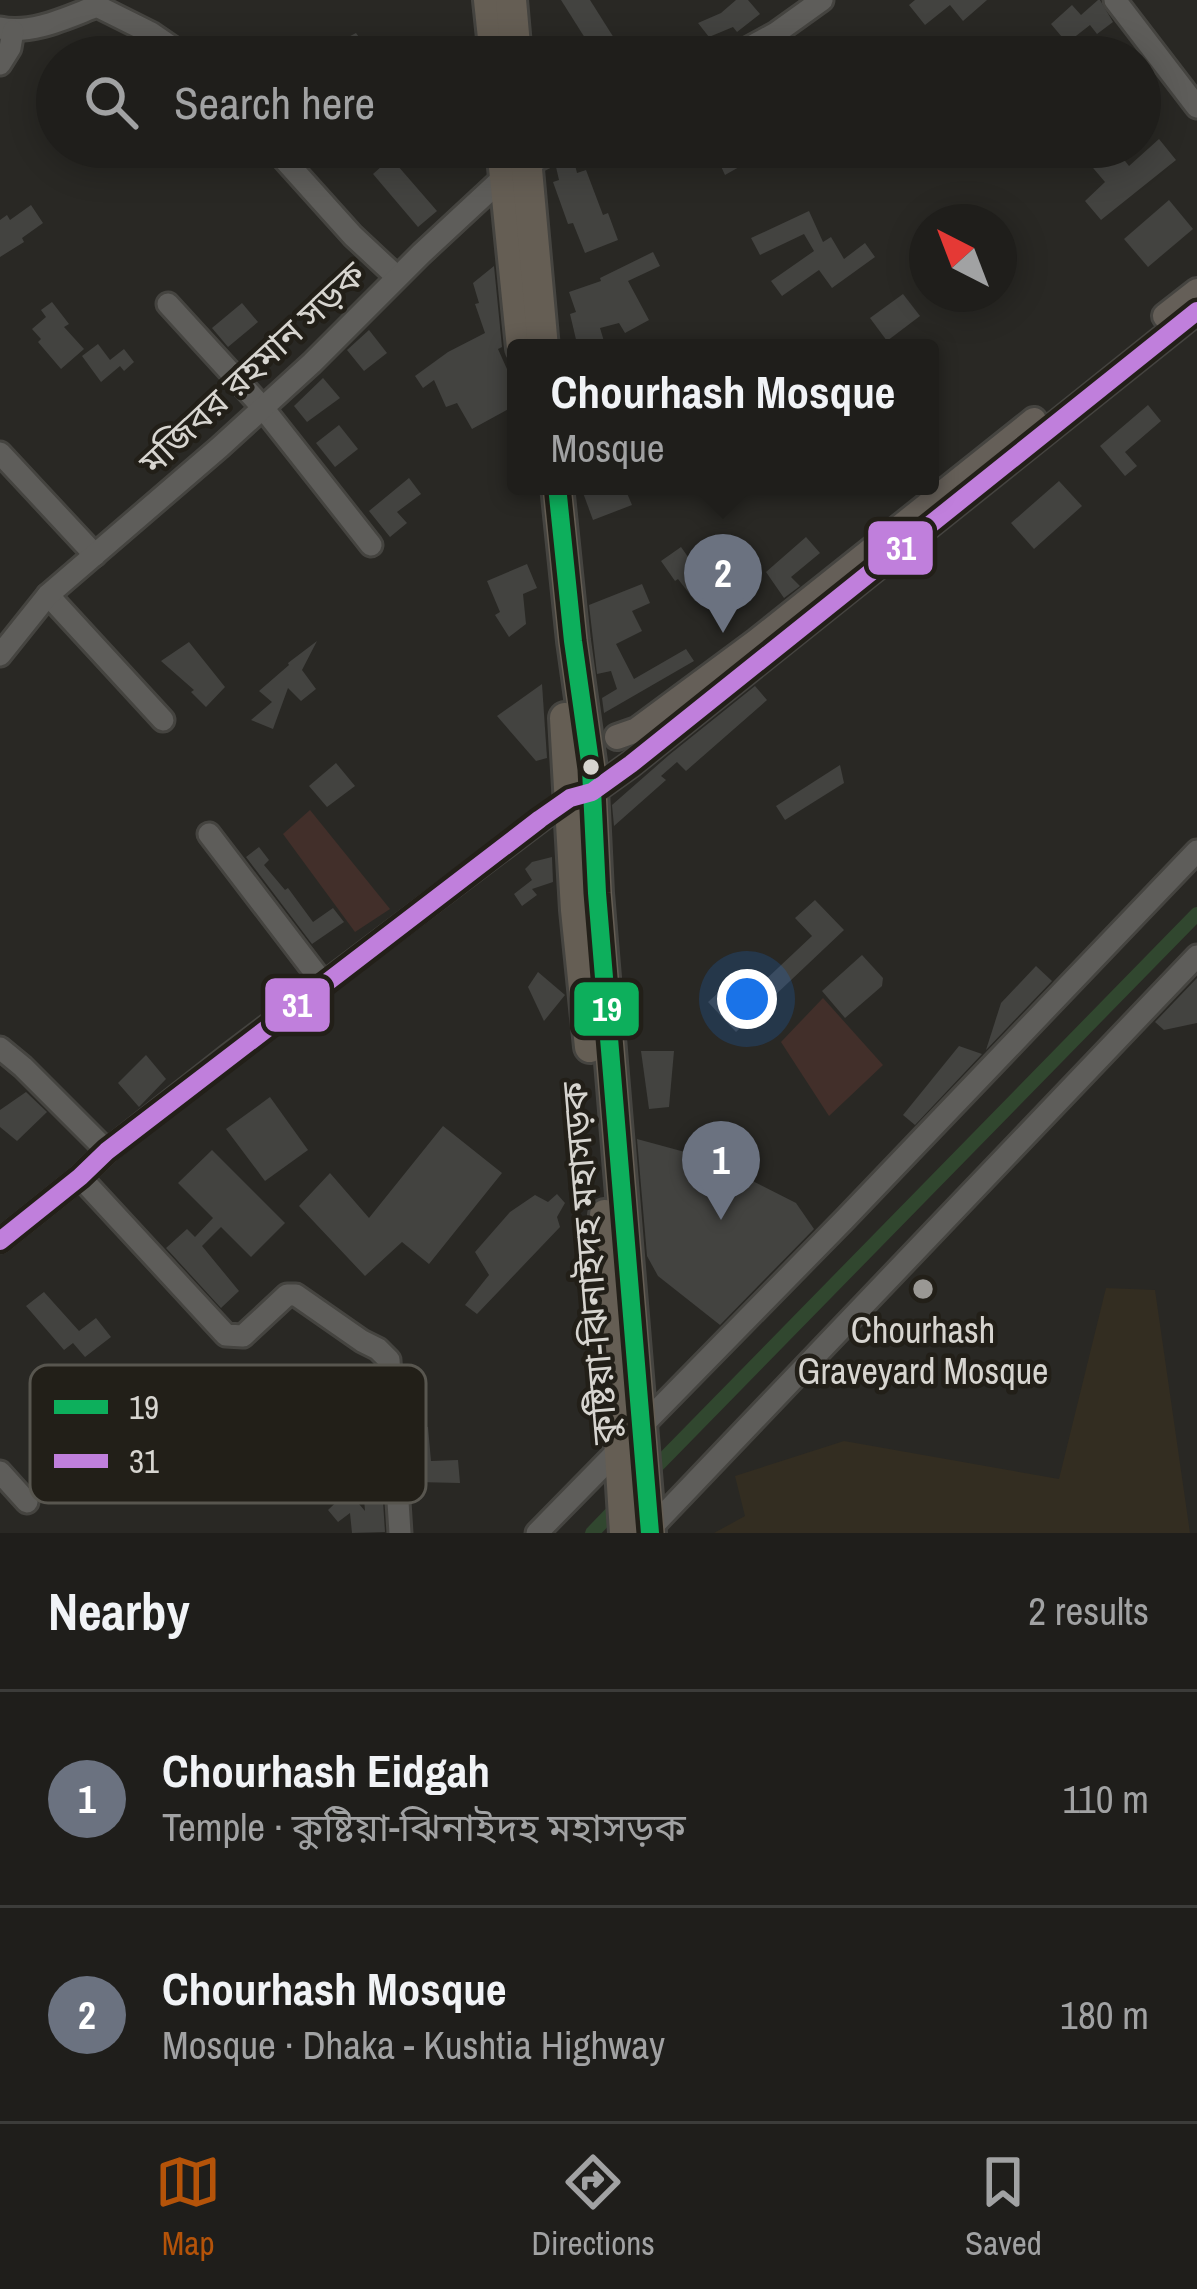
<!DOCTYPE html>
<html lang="en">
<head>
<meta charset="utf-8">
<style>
  body { margin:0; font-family:"Archivo Narrow","Noto Sans Bengali",sans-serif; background:#2c2b28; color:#f1f3f6 }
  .compass { position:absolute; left:909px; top:204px; width:108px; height:108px; border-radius:50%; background:#1f1e1b; box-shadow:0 6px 30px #0003; rotate:318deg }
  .you { position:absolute; left:747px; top:999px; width:42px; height:42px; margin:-30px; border:9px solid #fff; border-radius:50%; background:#1a73e8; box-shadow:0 0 0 18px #1a73e833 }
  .badge { display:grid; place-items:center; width:78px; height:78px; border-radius:50%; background:#b45309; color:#fff; font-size:39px; font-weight:700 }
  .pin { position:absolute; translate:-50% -99px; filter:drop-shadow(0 3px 6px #0008) }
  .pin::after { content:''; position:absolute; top:63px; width:42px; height:36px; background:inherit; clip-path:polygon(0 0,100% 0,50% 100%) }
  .popup { position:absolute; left:507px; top:339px; width:432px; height:156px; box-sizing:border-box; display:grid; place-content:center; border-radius:12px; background:#1f1e1b; filter:drop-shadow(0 3px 9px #0005); font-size:39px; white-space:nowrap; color:#a1a2a3 }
  .popup b { font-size:45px; color:#f1f3f6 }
  .popup::after { content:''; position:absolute; left:50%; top:100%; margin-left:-24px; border:24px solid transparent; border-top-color:#1f1e1b }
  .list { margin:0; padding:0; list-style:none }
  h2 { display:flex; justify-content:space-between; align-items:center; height:156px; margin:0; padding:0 48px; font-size:51px }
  h2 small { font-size:39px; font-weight:400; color:#a1a2a3 }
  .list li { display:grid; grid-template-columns:78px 1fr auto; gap:36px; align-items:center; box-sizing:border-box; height:216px; padding:0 48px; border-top:3px solid #3c3c3a }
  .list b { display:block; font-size:45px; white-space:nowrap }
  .list p { margin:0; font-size:39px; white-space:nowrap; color:#a1a2a3 }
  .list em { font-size:39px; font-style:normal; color:#a1a2a3 }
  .icon { flex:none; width:66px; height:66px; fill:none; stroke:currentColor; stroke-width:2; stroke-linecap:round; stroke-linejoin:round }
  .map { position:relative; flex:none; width:1197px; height:1533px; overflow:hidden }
  .search { position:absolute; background:#1f1e1b; box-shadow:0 6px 30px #0003; left:36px; right:36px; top:36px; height:132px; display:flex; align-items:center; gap:30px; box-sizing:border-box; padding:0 42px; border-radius:66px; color:#a1a2a3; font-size:45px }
  .sheet { height:588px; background:#1f1e1b }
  nav { display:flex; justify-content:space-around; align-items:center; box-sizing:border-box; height:168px; border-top:3px solid #3c3c3a; background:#1f1e1b; font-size:33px; color:#a1a2a3 }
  nav a { display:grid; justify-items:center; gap:6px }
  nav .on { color:#b45309 }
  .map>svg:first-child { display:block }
  .built { fill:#332d21 }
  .green { fill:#422f2a }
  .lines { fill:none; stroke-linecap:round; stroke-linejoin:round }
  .canal { stroke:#31472f; stroke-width:14 }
  .building { fill:#434340 }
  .minor-casing { stroke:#454440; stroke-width:27 }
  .major-casing { stroke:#454440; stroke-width:30 }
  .highway-casing { stroke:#454440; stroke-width:36 }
  .minor { stroke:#5e5d5a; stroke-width:21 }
  .major { stroke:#655f58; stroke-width:24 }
  .highway { stroke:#655e54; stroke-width:30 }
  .bus-1-casing { stroke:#221f18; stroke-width:27 }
  .bus-2-casing { stroke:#221f18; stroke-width:27 }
  .bus-1 { stroke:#0daf5c; stroke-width:18 }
  .bus-2 { stroke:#c07fdc; stroke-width:18 }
  .bus-dot { fill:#d7d5d0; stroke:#221f18; stroke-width:4.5 }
  .poi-dot { fill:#9a9894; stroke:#221f18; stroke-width:4.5 }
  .labels { text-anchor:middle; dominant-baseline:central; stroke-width:9; stroke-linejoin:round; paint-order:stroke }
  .street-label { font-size:36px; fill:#d7d5d0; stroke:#221f18 }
  .poi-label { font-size:36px; fill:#d7d5d0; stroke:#221f18 }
  .key { fill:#221f18; stroke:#58564f; stroke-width:3 }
  .key-label { font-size:33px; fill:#d7d5d0 }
  .line-badge { stroke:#221f18; stroke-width:4.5 }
  .badge-label { font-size:33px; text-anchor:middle; font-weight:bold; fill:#fff }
</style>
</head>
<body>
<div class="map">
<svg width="1197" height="1533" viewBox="0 0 1197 1533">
  <rect width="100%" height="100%" fill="#292824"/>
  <!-- built -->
  <polygon class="built" points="1106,1288 1155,1290 1190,1533 714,1533 745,1516 735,1476 844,1441 1059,1479"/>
  <!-- green -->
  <g class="green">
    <polygon points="310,810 390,909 355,932 283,834"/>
    <polygon points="823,998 883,1065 829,1116 781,1042"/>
  </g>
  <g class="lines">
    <!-- canal -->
    <g class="canal">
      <polyline points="647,1476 1197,914"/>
      <polyline points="592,1533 619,1505"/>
    </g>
  </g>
  <!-- building -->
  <g class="building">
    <polygon points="561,0 590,0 626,57 597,57"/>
    <polygon points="736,0 748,0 760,14 737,32 733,27 709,37 698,23 721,13"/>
    <polygon points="915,0 987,0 963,21 950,5 925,25 909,5"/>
    <polygon points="1098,0 1100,0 1113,22 1097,34 1090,25 1067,43 1051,24 1072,5 1081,15"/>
    <polygon points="356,33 373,57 310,57"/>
    <polygon points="1159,139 1176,160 1101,220 1085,201 1105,182 1088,162 1104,147 1114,147 1129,166"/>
    <polygon points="712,147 758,147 762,154 725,175"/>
    <polygon points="573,157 577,173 586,170 603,215 608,213 618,240 585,253 573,223 568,224 553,182 559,180 556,167"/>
    <polygon points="391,158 437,211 418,227 373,174"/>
    <polygon points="1169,200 1193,229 1148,267 1124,239"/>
    <polygon points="31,205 43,223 22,238 24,242 0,257 0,220 7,215 10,220"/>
    <polygon points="809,211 823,242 831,237 844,259 865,243 875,257 832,288 819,270 782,296 771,281 814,251 804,234 760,255 751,238"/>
    <polygon points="653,252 660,266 628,281 649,320 625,333 619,323 600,328 606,348 578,348 570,314 576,312 569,292 601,281 600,278"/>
    <polygon points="494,266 502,347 498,349 516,389 516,405 472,429 457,403 446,407 434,380 423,388 415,376 448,352 485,333 475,304 479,303 473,283"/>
    <polygon points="903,294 920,316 887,341 870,318"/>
    <polygon points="52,302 69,324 64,327 84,349 61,369 38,342 41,339 32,329 46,317 41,310"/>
    <polygon points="242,303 258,322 228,347 212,328"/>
    <polygon points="369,330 387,353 364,371 347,350"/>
    <polygon points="98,344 110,360 124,349 134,362 124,371 120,366 101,382 82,356"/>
    <polygon points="323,378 340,398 307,422 294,406"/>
    <polygon points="1148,405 1161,421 1125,452 1137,466 1125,476 1100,446"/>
    <polygon points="339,425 358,449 335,467 316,443"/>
    <polygon points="409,478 421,494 397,512 407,523 390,537 369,511"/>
    <polygon points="1059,481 1082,506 1034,549 1011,523"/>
    <polygon points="593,486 624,486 632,505 593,520 582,490"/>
    <polygon points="806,537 820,553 791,577 800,586 784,598 766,572"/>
    <polygon points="681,547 691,561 700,555 707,564 710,561 724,578 695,601 678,579 675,581 661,561"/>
    <polygon points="527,564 537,588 523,594 526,624 509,637 495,615 500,612 487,581"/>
    <polygon points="642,584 650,603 632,611 642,631 616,644 634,679 686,649 694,661 604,713 602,698 617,689 611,671 597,674 589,605"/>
    <polygon points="317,641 302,670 316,689 301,701 288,688 273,729 251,720 272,702 259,691 289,665 288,663"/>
    <polygon points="189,642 225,687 206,707 191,692 194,690 161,661"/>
    <polygon points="542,684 547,758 536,761 497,716"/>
    <polygon points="755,686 767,700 686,771 677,762 661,776 666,780 614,826 612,805 669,755"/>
    <polygon points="336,763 355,786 327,807 309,786"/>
    <polygon points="840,765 844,783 785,820 776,806"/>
    <polygon points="259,847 269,860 264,865 285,890 288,888 313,922 333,908 344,922 312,944 246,857"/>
    <polygon points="552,857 553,882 532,889 537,895 522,906 514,894 532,880 525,869 532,862"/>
    <polygon points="815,900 844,930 736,1032 708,1002 729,983 745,999 812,936 795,918"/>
    <polygon points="862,955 883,978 882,986 845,1018 822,991"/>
    <polygon points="1036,966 1052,981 986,1050 1001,1003"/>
    <polygon points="538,972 565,995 544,1021 528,987"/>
    <polygon points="1197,978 1197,1023 1164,1030 1155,1022"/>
    <polygon points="959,1046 982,1054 915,1125 903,1115"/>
    <polygon points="641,1051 674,1051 669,1107 649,1109"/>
    <polygon points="146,1055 166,1079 139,1107 118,1083"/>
    <polygon points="26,1092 47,1112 17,1141 0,1127 0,1110"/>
    <polygon points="270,1097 308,1150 265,1181 226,1129"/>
    <polygon points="443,1126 502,1173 429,1264 402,1242 365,1276 299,1206 330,1173 369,1218"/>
    <polygon points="637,1139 707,1158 796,1203 814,1229 720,1325 658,1276 647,1256"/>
    <polygon points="212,1150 285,1223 251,1257 221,1227 202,1246 239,1291 221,1308 166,1248 187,1229 195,1237 213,1218 178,1183"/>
    <polygon points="557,1194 565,1203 557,1217 560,1227 477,1314 465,1305 489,1275 475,1252 510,1212 535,1195 548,1202"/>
    <polygon points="44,1292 79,1331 96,1318 111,1337 85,1357 73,1343 64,1350 26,1306"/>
    <polygon points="181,1399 200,1424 159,1451 146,1431 175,1411 172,1406"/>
    <polygon points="413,1427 428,1427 431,1461 458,1460 460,1483 417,1482 416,1452 410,1452 409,1437 413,1436"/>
    <polygon points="379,1440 385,1532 352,1533 350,1513 338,1522 328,1510 348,1491 365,1511 362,1474 370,1472 365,1442"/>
  </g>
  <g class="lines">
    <!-- minor casing -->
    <g class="minor-casing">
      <g id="minor">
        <polyline points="1115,0 1197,107"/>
        <path d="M0,28C32,35 68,17 97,6L151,33L186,57"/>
        <polyline points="732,57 776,33 822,0"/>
        <polyline points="0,64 10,48 13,31"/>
        <polyline points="273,147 353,236 397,277"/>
        <polyline points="168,304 263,408 371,545"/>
        <polyline points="0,453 95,555"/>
        <polyline points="48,595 163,720"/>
        <polyline points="0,655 48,595 220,447 312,363 421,254 505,176 562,147"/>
        <polyline points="209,834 323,983"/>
        <polyline points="0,1048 23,1067 107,1151"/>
        <polyline points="80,1177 226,1335 243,1336 287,1295 296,1295 362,1341 378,1349 389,1360 400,1533"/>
        <polyline points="0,1241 80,1177 107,1151 229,1055 570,798"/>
        <polyline points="0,1472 27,1502"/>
        <polyline points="650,1529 1197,956"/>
        <polyline points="537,1533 844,1220 1197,851"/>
      </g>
    </g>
    <!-- major casing -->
    <g class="major-casing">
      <g id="major">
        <polyline points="1165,316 1197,291"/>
        <polyline points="617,737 637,730 757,641 1034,420"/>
        <polyline points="578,795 592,792 631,764 1197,311"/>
      </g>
    </g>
    <!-- highway casing -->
    <g class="highway-casing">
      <g id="highway">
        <polyline points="489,0 495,57"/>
        <polyline points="511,0 516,57"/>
        <polyline points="502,147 522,348"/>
        <polyline points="525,147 543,348"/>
        <polyline points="557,486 573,641 591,769 597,893 650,1533"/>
        <polyline points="565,718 576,910 590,1047"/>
        <polyline points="605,1215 625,1533"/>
      </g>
    </g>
    <!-- minor -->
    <use href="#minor" class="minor"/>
    <!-- major -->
    <use href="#major" class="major"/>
    <!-- highway -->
    <use href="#highway" class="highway"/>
    <!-- bus-1 casing -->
    <g class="bus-1-casing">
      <polyline id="bus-1" points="557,486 573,641 591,769 597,893 650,1533"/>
    </g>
    <!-- bus-2 casing -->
    <g class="bus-2-casing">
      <polyline id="bus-2" points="0,1241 80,1177 107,1151 540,819 570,798 592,792 631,764 1197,311"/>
    </g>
    <!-- bus-1 -->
    <use href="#bus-1" class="bus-1"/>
    <!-- bus-2 -->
    <use href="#bus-2" class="bus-2"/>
  </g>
  <!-- markers -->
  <circle class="bus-dot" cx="591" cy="767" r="10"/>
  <circle class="poi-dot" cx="923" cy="1289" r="12"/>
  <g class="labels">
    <!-- street labels -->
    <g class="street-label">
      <text transform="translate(252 368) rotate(-43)">মজিবর রহমান সড়ক</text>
      <text transform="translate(589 1263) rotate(-95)">কুষ্টিয়া-ঝিনাইদহ মহাসড়ক</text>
    </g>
    <!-- poi labels -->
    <g class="poi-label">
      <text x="923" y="1330">Chourhash<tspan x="923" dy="41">Graveyard Mosque</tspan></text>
    </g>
  </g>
  <!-- legend -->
  <rect x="30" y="1365" width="396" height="138" rx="18" class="key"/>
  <rect x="54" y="1400" width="54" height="14" fill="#0daf5c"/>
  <rect x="54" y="1454" width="54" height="14" fill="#c07fdc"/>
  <g class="key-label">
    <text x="129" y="1419">19</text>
    <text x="129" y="1473">31</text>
  </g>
  <g class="line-badge">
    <rect x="866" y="519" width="69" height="58" rx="12" fill="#c07fdc"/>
    <rect x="263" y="976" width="69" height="58" rx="12" fill="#c07fdc"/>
    <rect x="572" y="980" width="69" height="58" rx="12" fill="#0daf5c"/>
  </g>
  <g class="badge-label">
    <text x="901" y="560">31</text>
    <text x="297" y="1017">31</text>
    <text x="607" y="1021">19</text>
  </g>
</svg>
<svg class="compass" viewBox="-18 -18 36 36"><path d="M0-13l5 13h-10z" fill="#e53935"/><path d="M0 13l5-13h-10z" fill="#a1a2a3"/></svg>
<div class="you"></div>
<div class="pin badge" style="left:721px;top:1220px;background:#6b7280">1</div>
<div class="pin badge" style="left:723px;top:633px;background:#6b7280">2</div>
<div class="popup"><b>Chourhash Mosque</b>Mosque</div>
<div class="search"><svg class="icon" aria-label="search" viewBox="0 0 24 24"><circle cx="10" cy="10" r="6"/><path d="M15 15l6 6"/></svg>Search here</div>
</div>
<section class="sheet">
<h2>Nearby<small>2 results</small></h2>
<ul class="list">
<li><span class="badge" style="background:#6b7280">1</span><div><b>Chourhash Eidgah</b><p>Temple · কুষ্টিয়া-ঝিনাইদহ মহাসড়ক</p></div><em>110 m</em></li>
<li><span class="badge" style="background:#6b7280">2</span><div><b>Chourhash Mosque</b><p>Mosque · Dhaka - Kushtia Highway</p></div><em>180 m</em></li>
</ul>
</section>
<nav>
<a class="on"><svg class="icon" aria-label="map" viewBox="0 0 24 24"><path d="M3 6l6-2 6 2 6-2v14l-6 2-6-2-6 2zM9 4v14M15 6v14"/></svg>Map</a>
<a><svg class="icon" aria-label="directions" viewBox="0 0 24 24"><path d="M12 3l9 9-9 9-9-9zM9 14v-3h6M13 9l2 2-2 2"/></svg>Directions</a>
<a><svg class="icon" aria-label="saved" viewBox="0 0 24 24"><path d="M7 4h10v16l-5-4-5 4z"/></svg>Saved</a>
</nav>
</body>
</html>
